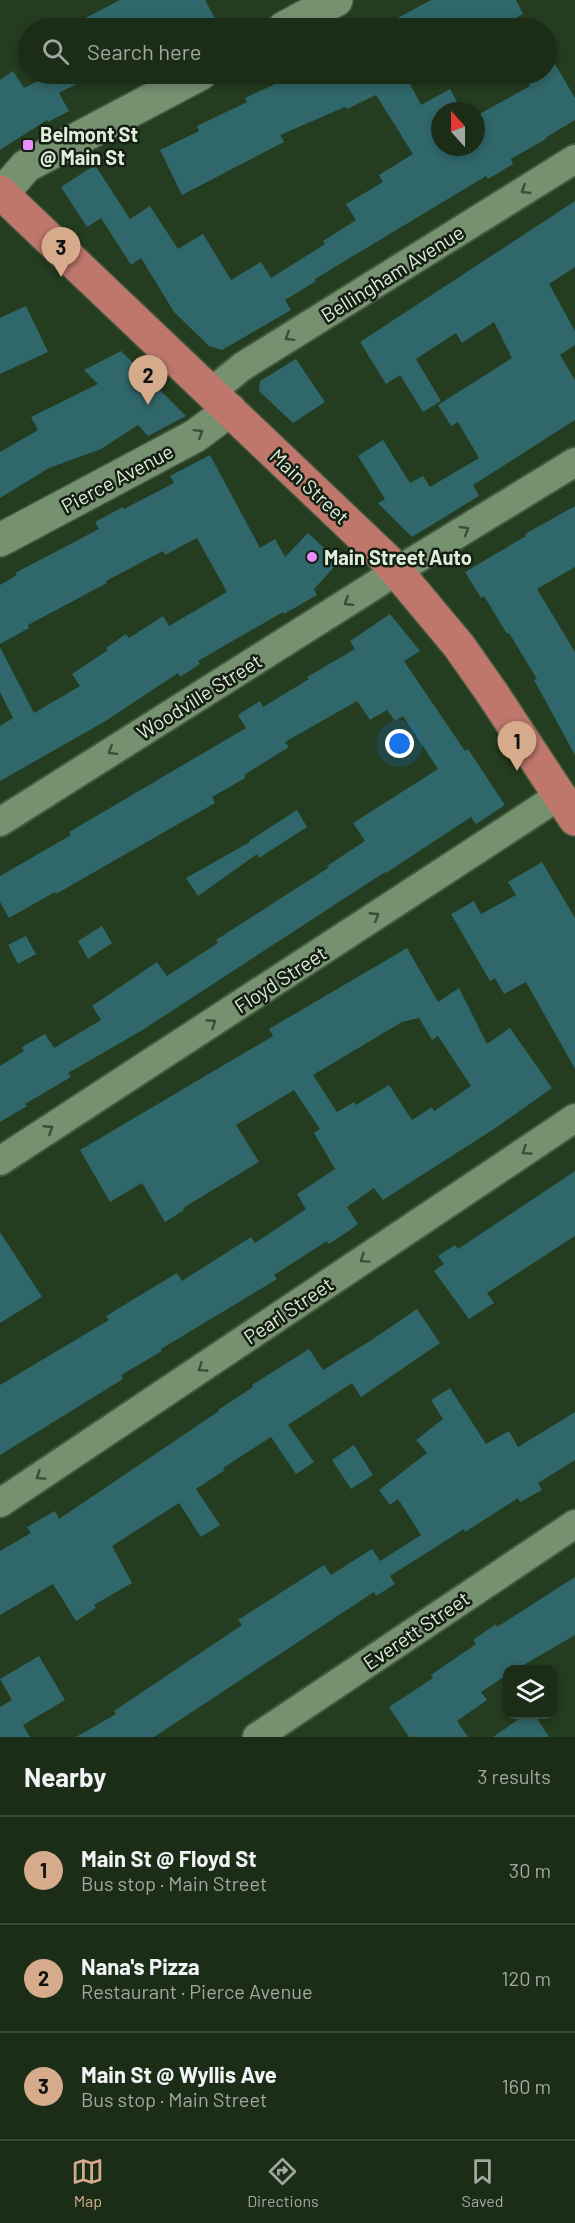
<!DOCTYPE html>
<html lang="en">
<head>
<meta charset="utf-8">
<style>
  body { margin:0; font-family:Barlow,sans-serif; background:#283924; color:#f1f3f6 }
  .controls { position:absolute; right:18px; bottom:18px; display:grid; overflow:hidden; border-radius:12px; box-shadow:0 3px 9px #0003 }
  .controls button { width:54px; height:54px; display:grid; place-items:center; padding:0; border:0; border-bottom:2px solid #394936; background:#1b2d17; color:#f1f3f6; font:30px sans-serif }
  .compass { position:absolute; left:431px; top:102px; width:54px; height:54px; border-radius:50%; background:#1b2d17; box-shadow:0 3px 9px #0003; rotate:339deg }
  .you { position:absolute; left:400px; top:744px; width:21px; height:21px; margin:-15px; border:4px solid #fff; border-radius:50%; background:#1a73e8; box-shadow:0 0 0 9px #1a73e833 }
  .badge { display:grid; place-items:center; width:39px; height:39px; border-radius:50%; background:#d6ab8b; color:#111; font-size:20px; font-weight:700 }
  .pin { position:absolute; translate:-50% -50px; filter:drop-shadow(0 2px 3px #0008) }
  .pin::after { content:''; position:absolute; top:32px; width:21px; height:18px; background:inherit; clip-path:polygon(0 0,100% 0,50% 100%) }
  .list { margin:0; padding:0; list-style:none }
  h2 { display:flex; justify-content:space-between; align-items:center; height:78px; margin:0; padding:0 24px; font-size:26px }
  h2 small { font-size:20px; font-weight:400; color:#a0a8a1 }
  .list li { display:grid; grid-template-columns:39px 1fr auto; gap:18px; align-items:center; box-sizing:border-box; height:108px; padding:0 24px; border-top:2px solid #394936 }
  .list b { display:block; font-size:22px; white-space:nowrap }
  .list p { margin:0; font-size:20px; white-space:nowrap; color:#a0a8a1 }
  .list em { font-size:20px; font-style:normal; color:#a0a8a1 }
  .icon { flex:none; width:33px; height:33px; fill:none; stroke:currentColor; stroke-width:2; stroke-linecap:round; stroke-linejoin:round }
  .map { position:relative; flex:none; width:575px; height:1737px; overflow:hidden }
  .search { position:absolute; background:#1b2d17; box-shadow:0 3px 9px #0003; left:18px; right:18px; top:18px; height:66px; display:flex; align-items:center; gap:15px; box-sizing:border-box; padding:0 21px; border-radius:33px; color:#a0a8a1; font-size:22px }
  .sheet { height:402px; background:#1b2d17 }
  nav { display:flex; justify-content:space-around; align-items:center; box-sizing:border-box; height:84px; border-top:2px solid #394936; background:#1b2d17; font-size:16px; color:#a0a8a1 }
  nav a { display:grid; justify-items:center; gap:3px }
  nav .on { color:#d6ab8b }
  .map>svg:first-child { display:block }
  .building { fill:#30676a; fill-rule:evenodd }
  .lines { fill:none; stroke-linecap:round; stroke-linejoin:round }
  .minor-casing { stroke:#42583e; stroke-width:32 }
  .tertiary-casing { stroke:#42583e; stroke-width:36 }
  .primary-casing { stroke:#42583e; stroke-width:36 }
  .minor { stroke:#759170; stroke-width:28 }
  .tertiary { stroke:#759170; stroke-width:33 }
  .primary { stroke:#bf776c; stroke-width:33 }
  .oneway { stroke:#3b4d38 }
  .poi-dot { fill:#ea8dfd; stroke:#152013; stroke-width:2 }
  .labels { text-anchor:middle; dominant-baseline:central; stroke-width:5; stroke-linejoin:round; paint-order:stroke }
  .poi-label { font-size:20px; font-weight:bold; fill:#dfeedc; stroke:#152013; text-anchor:start }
  .street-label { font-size:20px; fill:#dfeedc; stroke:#152013 }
</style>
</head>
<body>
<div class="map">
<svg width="575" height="1737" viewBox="0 0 575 1737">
  <rect width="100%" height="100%" fill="#243c1f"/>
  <!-- building -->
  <g class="building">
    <polygon points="120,0 205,0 216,20 200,28 66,28"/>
    <polygon points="431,0 516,0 523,14 496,28 379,28"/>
    <polygon points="555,64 575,98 575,120 545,138 546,139 511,159 513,164 488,179 486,176 315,279 316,281 285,300 291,310 222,350 209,346 174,312 141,258 131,265 101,218 87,227 61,187 95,165 130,219 150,206 178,249 203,234 231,280 261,262 271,278 325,244 323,241 356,220 346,204 383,182 379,175 413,154 376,95 347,109 345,107 280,135 284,142 182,195 160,150 199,131 197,126 247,102 245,98 297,74 405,74 421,105 450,89 462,111 440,111 440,147 476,147 476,116 530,86 527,80 539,74 546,74 546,69"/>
    <polygon points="13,71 24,88 52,74 96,74 59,93 69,111 48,122 47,120 0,150 0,80"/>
    <polygon points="575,201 575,267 549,284 575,331 575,345 560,355 575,380 575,420 473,485 479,496 412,537 378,503 385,499 358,456 383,440 410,483 423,476 430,487 479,458 458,422 451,426 438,405 512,358 494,322 462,343 456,333 416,359 441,401 423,412 400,375 386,384 360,342"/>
    <polygon points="26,306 48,352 0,374 0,318"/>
    <polygon points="121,351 186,416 148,436 138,425 101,449 49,468 0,498 0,452 38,430 31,417 98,384 84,370"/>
    <polygon points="296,359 325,402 293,423 259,391 260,381"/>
    <polygon points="210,455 260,548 275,539 285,557 308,533 339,562 314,589 317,595 284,614 283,612 198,661 200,664 180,677 178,673 104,722 0,781 0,726 13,718 0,692 0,647 34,713 80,686 72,674 108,650 106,648 126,634 129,638 163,616 169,626 227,592 197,538 165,555 163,551 106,581 107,583 28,625 29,628 0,644 0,585 17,575 15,573 99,529 95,522 123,507 124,509 174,483 170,476"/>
    <polygon points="575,506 575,567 537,589 575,652 575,755 534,680 537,679 509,633 507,634 484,596 481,598 465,572 526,536 525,534"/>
    <polygon points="390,614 420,651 404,661 465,751 468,749 505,805 476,824 471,817 386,873 385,872 141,1031 68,1073 71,1077 25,1104 27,1106 0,1122 0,1066 24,1051 22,1047 45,1034 54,1048 101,1020 92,1006 157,962 167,976 218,943 216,940 328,868 327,866 365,841 353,823 438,769 403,716 395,721 387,710 370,720 357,701 285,742 289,747 244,775 245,778 212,797 215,803 56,894 55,892 9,918 0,902 0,876 71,835 69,832 246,728 238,715 260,701 263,707 309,679 307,677 355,649 350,641"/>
    <polygon points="297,810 307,827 259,858 257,854 198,896 186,878 250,842 249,841"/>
    <polygon points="542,862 575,918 575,1069 526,982 504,994 495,978 490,981 451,914 474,901 481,914 516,895 508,882"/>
    <polygon points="102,926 112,943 88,959 78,941"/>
    <polygon points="26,936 36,954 18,964 8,945"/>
    <path d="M407,948L438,1002L459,988L487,1044L510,1028L552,1088L497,1127L383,1200L374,1188L347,1207L358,1224L350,1230L329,1244L327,1241L274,1275L277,1279L161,1349L162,1351L121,1375L123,1379L0,1455V1385L109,1320L106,1316L177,1273L182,1281L251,1237L255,1243L306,1209L297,1194L335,1169L314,1133L320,1129L294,1090L236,1125L259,1162L183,1208L184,1210L165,1222L142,1183L110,1202L80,1150L273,1036L269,1029ZM419,1018L432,1040L438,1036L471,1086L434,1111L432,1107L412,1120L389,1085L356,1105L354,1102L337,1112L313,1075L402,1022Z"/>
    <polygon points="575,1171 575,1236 487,1293 494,1303 469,1319 434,1271 444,1264 438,1256 455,1245 458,1249"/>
    <polygon points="0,1232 42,1297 0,1323"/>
    <polygon points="417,1309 440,1343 361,1397 352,1383 288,1425 314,1462 296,1474 271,1437 223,1468 225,1470 196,1489 220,1525 201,1537 179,1503 112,1546 132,1583 94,1605 96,1608 76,1621 53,1584 0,1615 0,1551 31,1533 27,1527 55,1511 59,1519 219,1411 218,1410 253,1387 252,1385 309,1349 323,1370 370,1341"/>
    <polygon points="450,1388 486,1444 509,1431 518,1447 575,1412 575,1460 538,1483 542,1490 520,1502 518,1498 465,1532 464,1529 390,1576 395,1584 376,1596 374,1592 154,1737 76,1737 116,1714 114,1711 242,1625 238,1620 324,1565 331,1575 372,1549 380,1561 421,1535 398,1499 390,1505 379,1490 427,1453 416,1440 443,1419 431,1400"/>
    <polygon points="354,1445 373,1475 351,1489 332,1460"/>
    <polygon points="575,1577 575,1635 515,1670 507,1670 507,1675 481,1692 487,1700 457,1721 468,1737 409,1737 389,1707 433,1678 431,1675 476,1644 473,1640 496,1624 497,1627"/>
    <polygon points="39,1656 65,1700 23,1725 30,1737 0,1737 0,1707 12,1700 0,1679"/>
    <polygon points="526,1714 534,1714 549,1737 493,1737"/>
  </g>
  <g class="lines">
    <!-- minor casing -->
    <g class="minor-casing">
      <g id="minor">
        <polyline points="211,392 243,366 575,159"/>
        <polyline points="0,822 397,571 575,462"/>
        <polyline points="0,1161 559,796"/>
        <polyline points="0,1503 575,1118"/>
        <polyline points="257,1737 575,1524"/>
      </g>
    </g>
    <!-- tertiary casing -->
    <g class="tertiary-casing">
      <g id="tertiary">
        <polyline points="284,28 336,0"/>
        <polyline points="2,194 26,166 200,74"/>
        <polyline points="0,540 195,436 230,410"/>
      </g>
    </g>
    <!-- primary casing -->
    <g class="primary-casing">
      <polyline id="primary" points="0,192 388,561 459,646 492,693 575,819"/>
    </g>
    <!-- minor -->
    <use href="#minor" class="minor"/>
    <!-- tertiary -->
    <use href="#tertiary" class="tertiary"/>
    <!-- primary -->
    <use href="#primary" class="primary"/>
  </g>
  <!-- one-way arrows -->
  <defs><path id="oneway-chevron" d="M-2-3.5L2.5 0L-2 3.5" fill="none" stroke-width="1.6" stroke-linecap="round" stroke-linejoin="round" transform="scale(1.5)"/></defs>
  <g class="oneway">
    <use href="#oneway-chevron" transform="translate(525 190) rotate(148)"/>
    <use href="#oneway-chevron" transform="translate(289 337) rotate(148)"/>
    <use href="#oneway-chevron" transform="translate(199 433) rotate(-32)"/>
    <use href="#oneway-chevron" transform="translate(465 530) rotate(-31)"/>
    <use href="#oneway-chevron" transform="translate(348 602) rotate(148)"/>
    <use href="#oneway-chevron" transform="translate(112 751) rotate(148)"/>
    <use href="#oneway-chevron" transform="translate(375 916) rotate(-33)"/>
    <use href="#oneway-chevron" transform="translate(212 1023) rotate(-33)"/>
    <use href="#oneway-chevron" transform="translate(49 1129) rotate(-33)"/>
    <use href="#oneway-chevron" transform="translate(526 1151) rotate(146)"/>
    <use href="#oneway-chevron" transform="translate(364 1259) rotate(146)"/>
    <use href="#oneway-chevron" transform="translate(202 1368) rotate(146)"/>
    <use href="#oneway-chevron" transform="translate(40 1476) rotate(146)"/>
  </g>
  <!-- markers -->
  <g class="poi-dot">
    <rect x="22" y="139" width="12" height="12" rx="3"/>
    <circle cx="312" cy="557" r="6"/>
  </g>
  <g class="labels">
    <!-- poi labels -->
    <g class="poi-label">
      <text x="40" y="134">Belmont St<tspan x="40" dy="23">@ Main St</tspan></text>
      <text x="324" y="557">Main Street Auto</text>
    </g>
    <!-- street labels -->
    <g class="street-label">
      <text transform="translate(392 273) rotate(-32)">Bellingham Avenue</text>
      <text transform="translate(117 478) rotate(-28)">Pierce Avenue</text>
      <text transform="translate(310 486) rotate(43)">Main Street</text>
      <text transform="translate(199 696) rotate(-32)">Woodville Street</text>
      <text transform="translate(280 979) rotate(-33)">Floyd Street</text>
      <text transform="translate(288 1310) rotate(-34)">Pearl Street</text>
      <text transform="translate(416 1630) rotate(-34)">Everett Street</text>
    </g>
  </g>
</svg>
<div class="controls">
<button><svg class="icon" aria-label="layers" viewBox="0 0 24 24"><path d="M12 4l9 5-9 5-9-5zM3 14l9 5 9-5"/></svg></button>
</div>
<svg class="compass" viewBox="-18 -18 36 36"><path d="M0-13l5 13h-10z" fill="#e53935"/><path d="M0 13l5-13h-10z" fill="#a0a8a1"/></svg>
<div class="you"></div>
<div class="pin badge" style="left:517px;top:771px">1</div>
<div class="pin badge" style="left:148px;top:405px">2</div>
<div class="pin badge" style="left:61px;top:277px">3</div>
<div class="search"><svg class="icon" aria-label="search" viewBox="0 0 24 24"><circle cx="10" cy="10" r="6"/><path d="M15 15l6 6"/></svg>Search here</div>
</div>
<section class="sheet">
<h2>Nearby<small>3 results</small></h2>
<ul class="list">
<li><span class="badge">1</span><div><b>Main St @ Floyd St</b><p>Bus stop · Main Street</p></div><em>30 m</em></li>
<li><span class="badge">2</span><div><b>Nana's Pizza</b><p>Restaurant · Pierce Avenue</p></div><em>120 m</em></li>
<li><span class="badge">3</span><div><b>Main St @ Wyllis Ave</b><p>Bus stop · Main Street</p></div><em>160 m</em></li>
</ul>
</section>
<nav>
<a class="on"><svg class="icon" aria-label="map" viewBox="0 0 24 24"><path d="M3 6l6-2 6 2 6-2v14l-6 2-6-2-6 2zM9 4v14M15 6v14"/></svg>Map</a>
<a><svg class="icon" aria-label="directions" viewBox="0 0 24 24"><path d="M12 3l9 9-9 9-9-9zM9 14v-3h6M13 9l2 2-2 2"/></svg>Directions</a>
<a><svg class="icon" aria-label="saved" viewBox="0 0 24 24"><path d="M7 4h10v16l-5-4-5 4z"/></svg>Saved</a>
</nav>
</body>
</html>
